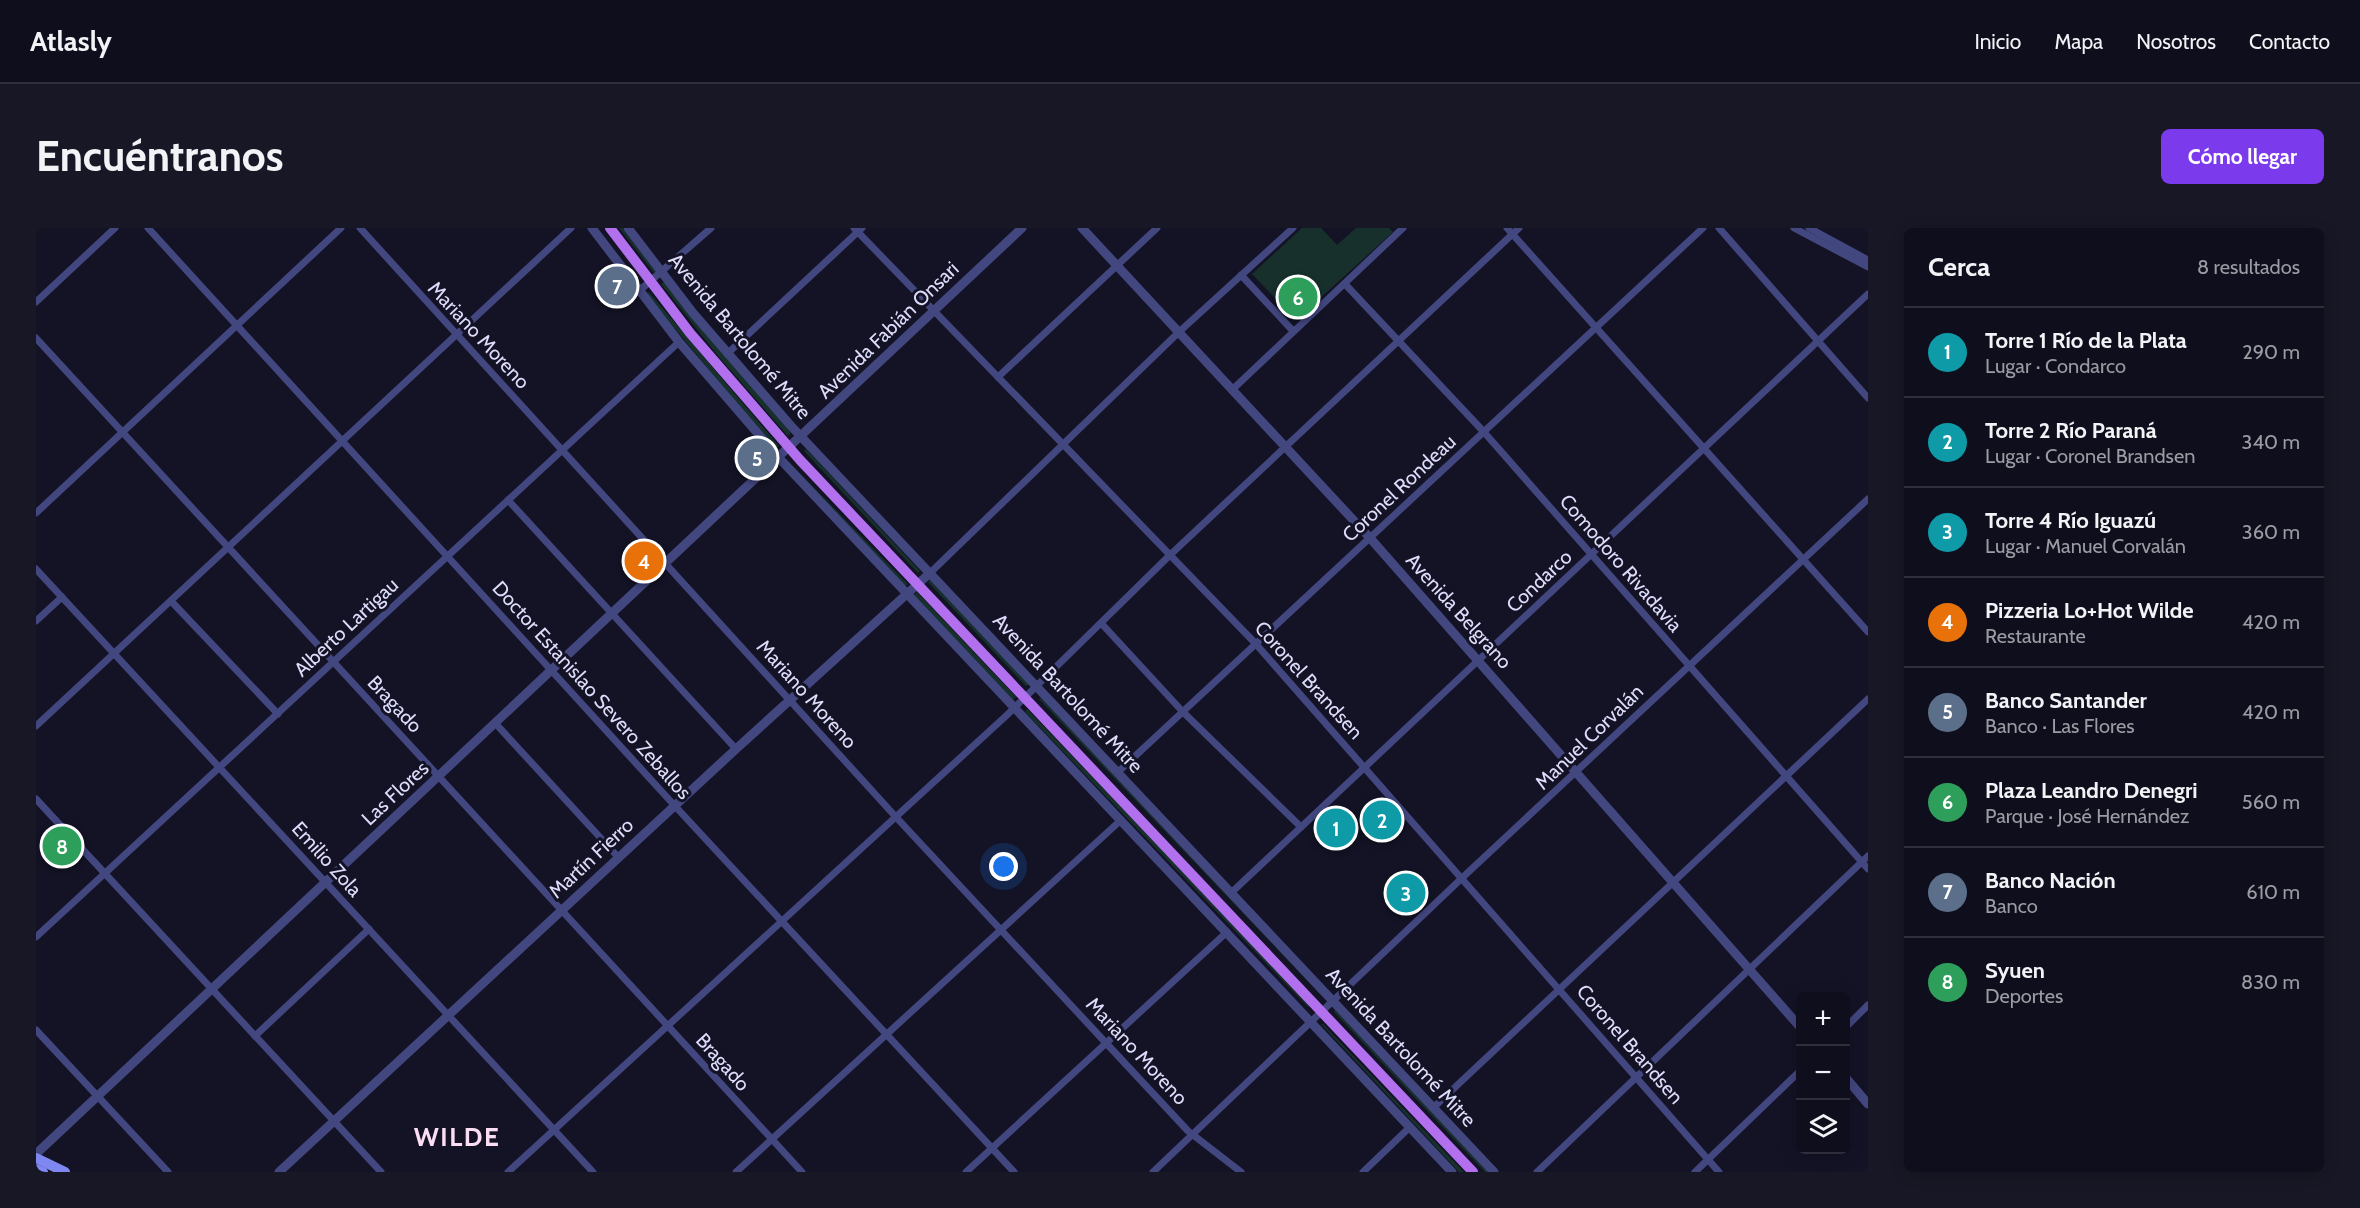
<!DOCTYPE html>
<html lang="es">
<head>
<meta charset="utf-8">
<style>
  body { margin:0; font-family:Cabin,sans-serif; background:#181725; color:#f1f3f6 }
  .controls { position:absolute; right:18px; bottom:18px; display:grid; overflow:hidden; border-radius:9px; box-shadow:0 3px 15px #0003 }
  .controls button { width:54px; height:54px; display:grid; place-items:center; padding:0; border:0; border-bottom:2px solid #2f2e3b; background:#0f0e1c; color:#f1f3f6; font:30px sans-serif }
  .you { position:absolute; left:968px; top:639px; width:21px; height:21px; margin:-15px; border:4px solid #fff; border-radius:50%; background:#1a73e8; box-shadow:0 0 0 9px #1a73e833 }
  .badge { display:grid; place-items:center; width:39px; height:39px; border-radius:50%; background:#7c3aed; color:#fff; font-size:20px; font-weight:700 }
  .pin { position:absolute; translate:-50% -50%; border:3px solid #fff; box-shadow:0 2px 6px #0006 }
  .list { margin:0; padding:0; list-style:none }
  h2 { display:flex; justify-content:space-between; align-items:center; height:78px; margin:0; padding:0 24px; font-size:26px }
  h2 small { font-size:20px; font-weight:400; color:#9b9ca3 }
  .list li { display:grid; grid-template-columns:39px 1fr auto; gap:18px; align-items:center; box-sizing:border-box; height:90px; padding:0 24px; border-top:2px solid #2f2e3b }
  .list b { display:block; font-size:22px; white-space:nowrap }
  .list p { margin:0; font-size:20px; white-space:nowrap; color:#9b9ca3 }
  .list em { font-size:20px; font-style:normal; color:#9b9ca3 }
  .icon { flex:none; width:33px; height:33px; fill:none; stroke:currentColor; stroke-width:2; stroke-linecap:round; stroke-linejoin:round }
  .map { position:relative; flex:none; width:1832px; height:944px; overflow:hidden; border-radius:9px }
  header { display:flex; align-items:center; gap:36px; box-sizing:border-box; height:84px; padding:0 30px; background:#0f0e1c; border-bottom:2px solid #2f2e3b }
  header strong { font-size:28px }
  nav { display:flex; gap:33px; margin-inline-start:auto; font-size:21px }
  .intro { display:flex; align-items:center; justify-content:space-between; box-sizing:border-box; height:144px; padding:0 36px }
  h1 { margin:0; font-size:42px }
  .button { padding:15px 27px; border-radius:9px; background:#7c3aed; color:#fff; font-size:21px; font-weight:700 }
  main { display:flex; gap:36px; padding:0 36px }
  aside { flex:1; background:#0f0e1c; border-radius:9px; box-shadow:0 3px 15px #0003 }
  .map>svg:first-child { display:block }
  .green { fill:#17302c }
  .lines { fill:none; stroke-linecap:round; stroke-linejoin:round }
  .minor { stroke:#434780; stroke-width:7 }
  .tertiary { stroke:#434780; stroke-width:9 }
  .secondary { stroke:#7f87f0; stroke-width:10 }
  .primary { stroke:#b270ee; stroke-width:10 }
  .labels { text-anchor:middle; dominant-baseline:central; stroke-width:6; stroke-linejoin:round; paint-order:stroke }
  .street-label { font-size:20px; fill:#dddcfb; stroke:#141326 }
  .district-label { font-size:26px; font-weight:bold; letter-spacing:1.5px; fill:#fbdef3; stroke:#141326 }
</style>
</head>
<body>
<header>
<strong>Atlasly</strong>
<nav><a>Inicio</a><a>Mapa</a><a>Nosotros</a><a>Contacto</a></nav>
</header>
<div class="intro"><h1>Encuéntranos</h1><a class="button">Cómo llegar</a></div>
<main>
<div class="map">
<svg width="1832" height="944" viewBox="0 0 1832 944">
  <rect width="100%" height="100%" fill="#141326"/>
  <!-- green -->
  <g class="green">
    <polygon points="583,0 586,0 620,44 618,45"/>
    <polygon points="1266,0 1285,0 1301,17 1320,0 1353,0 1357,4 1260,92 1216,46"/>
    <polygon points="628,54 755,205 752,208 683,129 625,56"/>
    <polygon points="613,64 743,218 739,221 611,67"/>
    <polygon points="770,221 884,343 882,345 768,223"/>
    <polygon points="754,235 872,356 869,358 752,236"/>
    <polygon points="894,352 993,456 990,458 892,354"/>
    <polygon points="881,364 980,469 977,472 878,367"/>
    <polygon points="1005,470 1288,765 1285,767 1003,471"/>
    <polygon points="991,481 1274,776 1272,779 989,484"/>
    <polygon points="1299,782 1452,944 1449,944 1298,784"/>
    <polygon points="1285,796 1287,796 1428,944 1423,944"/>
  </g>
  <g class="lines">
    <!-- minor -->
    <g class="minor">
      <polyline points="112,0 638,577 978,944"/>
      <polyline points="324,0 859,588 1070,815 1152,903 1205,944"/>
      <polyline points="818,0 1219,415 1683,944"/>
      <polyline points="1471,0 1832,404"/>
      <polyline points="1683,0 1832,170"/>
      <polyline points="1758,0 1832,39"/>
      <polyline points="1773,0 1832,32"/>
      <polyline points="1205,47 1257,103"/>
      <polyline points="1309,56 1447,203 1832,641"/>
      <polyline points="603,63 675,0"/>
      <polyline points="0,74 79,0"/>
      <polyline points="0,110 766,944"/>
      <polyline points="691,126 826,0"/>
      <polyline points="962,149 1121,0"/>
      <polyline points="1197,161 1367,0"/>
      <polyline points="472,272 700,521"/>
      <polyline points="0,285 305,0"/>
      <polyline points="0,341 557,944"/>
      <polyline points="894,345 1143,104 1257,0"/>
      <polyline points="135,373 242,486"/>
      <polyline points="0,393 26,369"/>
      <polyline points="1065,395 1147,484 1265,599"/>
      <polyline points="460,496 583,630"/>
      <polyline points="0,498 535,0"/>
      <polyline points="1082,544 1667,0"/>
      <polyline points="0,571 345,944"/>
      <polyline points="1196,664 1832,66"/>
      <polyline points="0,709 643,114"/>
      <polyline points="1810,799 1832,777"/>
      <polyline points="0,802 132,944"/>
      <polyline points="219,808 333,701"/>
      <polyline points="1397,880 1832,471"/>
      <polyline points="472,944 971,487 1134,327 1483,0"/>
      <polyline points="700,944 1085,592"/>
      <polyline points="930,944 1191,704"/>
      <polyline points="1117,944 1426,650 1832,271"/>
      <polyline points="1327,944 1374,899"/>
      <polyline points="1501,944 1832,628"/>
      <polyline points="1659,944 1764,843"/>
    </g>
    <!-- tertiary -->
    <g class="tertiary">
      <polyline points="556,0 643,114 743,230 1416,944"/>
      <polyline points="592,0 657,85 755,198 1458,944"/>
      <polyline points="1046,0 1334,310 1764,799"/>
      <polyline points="1810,850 1832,876"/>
      <polyline points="0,926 986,0"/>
      <polyline points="243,944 700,521 894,345"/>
    </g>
    <!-- secondary -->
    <g class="secondary">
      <polyline points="0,930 29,944"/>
      <polyline points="0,941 7,944"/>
    </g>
    <!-- primary -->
    <polyline class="primary" points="574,0 654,105 764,232 1437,944"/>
  </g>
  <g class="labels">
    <!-- street labels -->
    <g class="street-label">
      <text transform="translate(852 102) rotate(-44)">Avenida Fabián Onsari</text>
      <text transform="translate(443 107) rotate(47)">Mariano Moreno</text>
      <text transform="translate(704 108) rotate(50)">Avenida Bartolomé Mitre</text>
      <text transform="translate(1363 260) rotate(-43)">Coronel Rondeau</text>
      <text transform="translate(1585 335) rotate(49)">Comodoro Rivadavia</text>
      <text transform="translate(1503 353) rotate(-43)">Condarco</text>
      <text transform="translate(1423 383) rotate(48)">Avenida Belgrano</text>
      <text transform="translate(310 399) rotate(-43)">Alberto Lartigau</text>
      <text transform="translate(1273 452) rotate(48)">Coronel Brandsen</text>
      <text transform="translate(556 462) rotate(48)">Doctor Estanislao Severo Zeballos</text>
      <text transform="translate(1032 465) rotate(47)">Avenida Bartolomé Mitre</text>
      <text transform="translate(771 466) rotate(48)">Mariano Moreno</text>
      <text transform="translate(359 476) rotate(47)">Bragado</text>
      <text transform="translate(1553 509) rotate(-44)">Manuel Corvalán</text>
      <text transform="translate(359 565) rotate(-43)">Las Flores</text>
      <text transform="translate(555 630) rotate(-43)">Martín Fierro</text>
      <text transform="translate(291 631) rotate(48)">Emilio Zola</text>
      <text transform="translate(1594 816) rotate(49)">Coronel Brandsen</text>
      <text transform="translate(1365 819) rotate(47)">Avenida Bartolomé Mitre</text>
      <text transform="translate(1101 823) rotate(47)">Mariano Moreno</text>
      <text transform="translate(687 834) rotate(48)">Bragado</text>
    </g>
    <!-- district labels -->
    <g class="district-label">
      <text x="421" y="909">WILDE</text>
    </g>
  </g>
</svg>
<div class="controls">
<button>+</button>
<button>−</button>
<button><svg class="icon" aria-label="layers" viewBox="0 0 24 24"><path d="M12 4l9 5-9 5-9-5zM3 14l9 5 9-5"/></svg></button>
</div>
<div class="you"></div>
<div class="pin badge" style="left:1300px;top:600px;background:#0f9aa8">1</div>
<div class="pin badge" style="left:1346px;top:592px;background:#0f9aa8">2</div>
<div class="pin badge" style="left:1370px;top:665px;background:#0f9aa8">3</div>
<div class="pin badge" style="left:608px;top:333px;background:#e8710a">4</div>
<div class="pin badge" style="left:721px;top:230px;background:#5c6f8a">5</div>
<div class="pin badge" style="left:1262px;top:69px;background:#2e9e5b">6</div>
<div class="pin badge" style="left:581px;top:58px;background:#5c6f8a">7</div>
<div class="pin badge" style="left:26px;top:618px;background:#2e9e5b">8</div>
</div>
<aside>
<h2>Cerca<small>8 resultados</small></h2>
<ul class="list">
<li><span class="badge" style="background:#0f9aa8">1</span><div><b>Torre 1 Río de la Plata</b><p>Lugar · Condarco</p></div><em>290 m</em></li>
<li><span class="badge" style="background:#0f9aa8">2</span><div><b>Torre 2 Río Paraná</b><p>Lugar · Coronel Brandsen</p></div><em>340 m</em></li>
<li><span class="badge" style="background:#0f9aa8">3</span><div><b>Torre 4 Río Iguazú</b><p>Lugar · Manuel Corvalán</p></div><em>360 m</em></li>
<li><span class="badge" style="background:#e8710a">4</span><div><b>Pizzeria Lo+Hot Wilde</b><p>Restaurante</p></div><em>420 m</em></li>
<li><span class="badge" style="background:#5c6f8a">5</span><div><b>Banco Santander</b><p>Banco · Las Flores</p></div><em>420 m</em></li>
<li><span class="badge" style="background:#2e9e5b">6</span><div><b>Plaza Leandro Denegri</b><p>Parque · José Hernández</p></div><em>560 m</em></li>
<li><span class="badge" style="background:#5c6f8a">7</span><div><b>Banco Nación</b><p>Banco</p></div><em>610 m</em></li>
<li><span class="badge" style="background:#2e9e5b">8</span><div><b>Syuen</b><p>Deportes</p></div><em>830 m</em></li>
</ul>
</aside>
</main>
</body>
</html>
